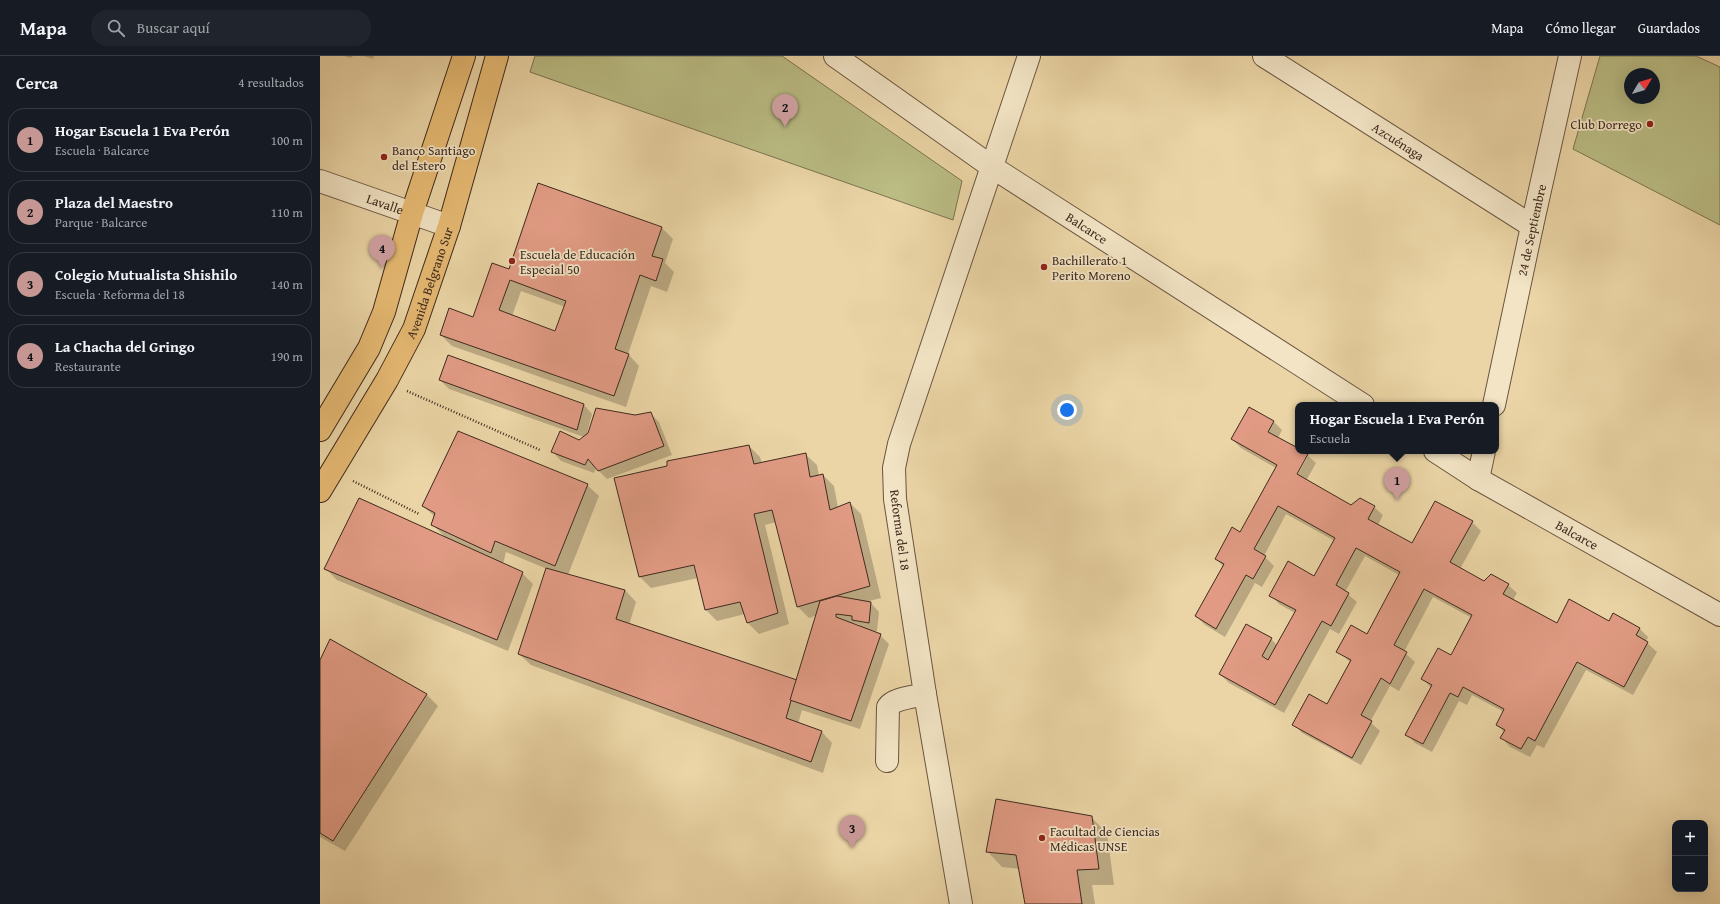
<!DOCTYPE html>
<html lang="es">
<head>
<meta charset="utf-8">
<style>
  body { margin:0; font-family:"Gentium Book Plus",serif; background:#20242c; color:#f1f3f6 }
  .controls { position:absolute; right:12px; bottom:12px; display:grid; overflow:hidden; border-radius:8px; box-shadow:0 4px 16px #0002 }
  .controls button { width:36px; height:36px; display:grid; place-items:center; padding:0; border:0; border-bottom:1px solid #363941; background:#171b24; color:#f1f3f6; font:20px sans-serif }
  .compass { position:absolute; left:1304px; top:12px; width:36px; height:36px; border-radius:50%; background:#171b24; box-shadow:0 4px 16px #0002; rotate:52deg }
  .you { position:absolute; left:747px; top:354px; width:14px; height:14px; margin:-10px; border:3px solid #fff; border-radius:50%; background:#1a73e8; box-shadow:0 0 0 6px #1a73e833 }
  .badge { display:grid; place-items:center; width:26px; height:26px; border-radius:50%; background:#c59692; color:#111; font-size:13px; font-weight:700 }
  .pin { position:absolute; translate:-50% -33px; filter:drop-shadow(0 1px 2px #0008) }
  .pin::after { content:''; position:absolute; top:21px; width:14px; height:12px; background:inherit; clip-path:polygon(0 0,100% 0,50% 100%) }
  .popup { position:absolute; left:975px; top:346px; width:204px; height:52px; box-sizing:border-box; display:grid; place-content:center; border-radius:8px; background:#171b24; filter:drop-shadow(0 1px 3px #0005); font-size:13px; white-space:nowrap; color:#9ea1a6 }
  .popup b { font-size:15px; color:#f1f3f6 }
  .popup::after { content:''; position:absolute; left:50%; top:100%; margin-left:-8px; border:8px solid transparent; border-top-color:#171b24 }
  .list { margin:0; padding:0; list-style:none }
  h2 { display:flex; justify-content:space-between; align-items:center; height:52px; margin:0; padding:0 16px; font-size:17px }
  h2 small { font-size:13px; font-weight:400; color:#9ea1a6 }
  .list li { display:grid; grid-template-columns:26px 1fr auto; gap:12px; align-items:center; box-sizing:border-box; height:64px; margin:0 8px 8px; padding:0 8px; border:1px solid #363941; border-radius:16px }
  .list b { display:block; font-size:15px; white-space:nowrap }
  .list p { margin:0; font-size:13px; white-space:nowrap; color:#9ea1a6 }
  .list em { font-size:13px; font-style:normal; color:#9ea1a6 }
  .icon { flex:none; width:22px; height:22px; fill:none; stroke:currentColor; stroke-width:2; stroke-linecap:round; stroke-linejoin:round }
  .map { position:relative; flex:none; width:1400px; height:848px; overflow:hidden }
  header { display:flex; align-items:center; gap:24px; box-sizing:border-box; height:56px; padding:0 20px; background:#171b24; border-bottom:1px solid #363941 }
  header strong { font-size:19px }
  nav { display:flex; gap:22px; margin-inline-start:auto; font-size:14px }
  .search { width:280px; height:36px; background:#20242c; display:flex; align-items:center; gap:10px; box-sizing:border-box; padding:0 14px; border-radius:16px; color:#9ea1a6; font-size:15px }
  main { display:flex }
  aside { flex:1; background:#171b24 }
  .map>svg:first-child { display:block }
  .park { fill:#babc84; stroke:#7c7351; fill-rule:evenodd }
  .shadow { fill:#0003; fill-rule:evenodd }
  .building { fill:#e19b84; stroke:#3f2a1e; fill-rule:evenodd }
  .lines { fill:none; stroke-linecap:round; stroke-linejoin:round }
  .minor-casing { stroke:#6a5540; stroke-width:24 }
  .highway-casing { stroke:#3f2a1e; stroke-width:24 }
  .path { stroke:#3f2a1e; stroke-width:2.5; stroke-dasharray:1 2; stroke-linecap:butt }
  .minor { stroke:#f2e4c5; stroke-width:22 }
  .highway { stroke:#e6ba73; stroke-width:22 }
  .poi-dot { fill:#8f2418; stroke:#f2e4c5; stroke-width:1.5 }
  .labels { text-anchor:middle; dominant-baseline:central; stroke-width:3.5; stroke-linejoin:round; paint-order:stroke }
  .poi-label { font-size:13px; fill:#3f2a1e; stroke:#f2e4c5; text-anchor:start }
  .street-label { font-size:13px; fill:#3f2a1e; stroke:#f2e4c5 }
</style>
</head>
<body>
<header>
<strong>Mapa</strong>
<div class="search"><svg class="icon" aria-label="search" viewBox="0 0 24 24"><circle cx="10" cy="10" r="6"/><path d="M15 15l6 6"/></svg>Buscar aquí</div>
<nav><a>Mapa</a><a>Cómo llegar</a><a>Guardados</a></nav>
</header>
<main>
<aside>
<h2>Cerca<small>4 resultados</small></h2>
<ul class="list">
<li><span class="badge">1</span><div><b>Hogar Escuela 1 Eva Perón</b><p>Escuela · Balcarce</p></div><em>100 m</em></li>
<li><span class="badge">2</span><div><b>Plaza del Maestro</b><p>Parque · Balcarce</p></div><em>110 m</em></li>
<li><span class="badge">3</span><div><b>Colegio Mutualista Shishilo</b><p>Escuela · Reforma del 18</p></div><em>140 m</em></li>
<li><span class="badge">4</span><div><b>La Chacha del Gringo</b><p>Restaurante</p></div><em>190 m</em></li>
</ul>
</aside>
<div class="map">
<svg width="1400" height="848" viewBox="0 0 1400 848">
  <rect width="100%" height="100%" fill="#ebd5a6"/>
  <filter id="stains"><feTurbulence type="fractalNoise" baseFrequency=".005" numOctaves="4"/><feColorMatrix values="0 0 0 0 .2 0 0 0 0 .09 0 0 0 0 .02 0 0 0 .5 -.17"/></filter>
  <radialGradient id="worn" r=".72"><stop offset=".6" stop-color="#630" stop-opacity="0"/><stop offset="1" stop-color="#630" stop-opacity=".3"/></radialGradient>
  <!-- park -->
  <g class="park">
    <polygon points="215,0 462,0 642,125 633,164 210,16"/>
    <path d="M1280,0H1376L1400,11V169L1253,93ZM1310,18H1334V42H1310Z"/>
  </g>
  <!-- shadow -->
  <g class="shadow">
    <polygon points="24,0 33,0 31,2"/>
    <polygon points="44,0 54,0 53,3"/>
    <path d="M219,129L342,172L353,183L345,207L354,216L347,236L331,230L308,298L319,310L306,351L132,290L121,279L154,262L189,214ZM201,235L245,251L236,277L192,260Z"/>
    <polygon points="120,324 264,349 272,358 267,377 269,378 315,360 330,357 339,366 352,399 287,423 276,412 274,417 241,405 233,396 259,385 264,381 129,333"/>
    <path d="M930,352L954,366L962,374L958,382L987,399L996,407L986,425L1031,450L1054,451L1063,459L1058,469L1092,488L1152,466L1161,475L1140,513L1164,526L1188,529L1197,537L1193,544L1237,568L1290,566L1319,572L1328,581L1326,586L1337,596L1313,639L1266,614L1224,692L1217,689L1210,701L1190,691L1182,682L1185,677L1177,669L1184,656L1152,639L1147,649L1139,645L1112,696L1095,687L1087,678L1111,632L1103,623L1131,601L1152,562L1113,541L1084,596L1095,606L1079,635L1070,630L1050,666L1060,675L1041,709L982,677L974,668L1007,649L1030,606L1018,595L1047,579L1079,519L1045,500L1025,536L1037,546L1019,578L1010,573L964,657L909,627L900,618L951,583L957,589L975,557L959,548L951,539L995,521L1015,485L966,458L944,500L954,510L942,531L935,527L905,581L885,569L876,560L904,511L896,503L920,477L956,412L921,392L912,383ZM986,400H988L975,423L973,422Z"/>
    <path d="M429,390L440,401L442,407L485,398L497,409L499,420L503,419L514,430L518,452L530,447L541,458L561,542L545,546L551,547L559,556L557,575H549L560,579L569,588L540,673L482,654L478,668L501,675L512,687L503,717L211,609L199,598L227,513L186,496L183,508L202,517L213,528L188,595L17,524L6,513L126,482L113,469L115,461L103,450L267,429L279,440L248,519L305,534L316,546L309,569L476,626L497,559L489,562L477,550L456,466L445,469L469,568L439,578L427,566L425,558L397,565L386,554L378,522L331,532L320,521L295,423ZM531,567L538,568L542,572Z"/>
    <polygon points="11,584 107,639 118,650 25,795 0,781 0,606"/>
    <polygon points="771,761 787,777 794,829 772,829 775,848 706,848 700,813 682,811 667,795"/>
  </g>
  <!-- building -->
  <g class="building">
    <path d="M218,127L342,171L332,200L343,203L336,225L320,219L295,293L309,298L294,340L120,279L129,252L153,261L172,207L189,213ZM190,224L246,245L235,275L179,254Z"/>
    <polygon points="128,299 264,348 257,374 119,324"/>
    <polygon points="929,351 954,365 948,376 978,392 978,395 988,398 977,418 1031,449 1040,442 1055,450 1048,463 1092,487 1115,445 1153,465 1130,506 1164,525 1171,518 1189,528 1183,538 1237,567 1249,543 1289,565 1293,557 1320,572 1316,579 1328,586 1304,631 1257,606 1215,685 1208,681 1201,693 1180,682 1185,674 1176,669 1184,653 1143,631 1138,641 1130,637 1103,688 1085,679 1112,629 1101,623 1118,592 1131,599 1152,559 1104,533 1074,589 1087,596 1070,628 1061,622 1041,659 1052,665 1032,702 972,669 989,638 1007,648 1031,604 1016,596 1031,569 1047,578 1080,516 1036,492 1016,529 1029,537 1011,570 1002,565 955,649 899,618 926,568 952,582 942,600 948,604 976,554 949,540 968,505 994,520 1015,482 958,450 934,493 946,500 933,523 926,519 896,573 875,560 904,508 895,503 912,471 920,476 957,409 911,383"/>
    <polygon points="276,352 315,359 331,356 344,390 278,415 268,403 265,409 231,396 240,375 259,384 268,377"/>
    <polygon points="138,375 268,428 235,510 175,485 171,497 111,469 115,457 102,450"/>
    <polygon points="429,389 434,408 486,397 490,421 503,418 510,454 530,446 550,530 477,551 452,454 434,458 458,557 427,567 420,546 385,554 374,509 319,521 294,422 347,410 347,405"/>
    <polygon points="39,442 203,516 177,584 4,513"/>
    <polygon points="226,512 305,534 296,563 477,624 466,662 502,675 491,706 198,598"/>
    <polygon points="517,540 551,546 549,567 532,564 532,560 516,558 516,561 561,578 531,665 470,644 500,545"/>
    <polygon points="10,583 107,638 13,785 0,777 0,604"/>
    <polygon points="676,743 772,760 779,813 757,814 762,848 705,848 696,799 666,796"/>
  </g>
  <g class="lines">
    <!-- minor casing -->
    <g class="minor-casing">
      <g id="minor">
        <path id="s1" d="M515,0L672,111L1043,349"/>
        <path id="s2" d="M944,0L1212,170"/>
        <path id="s3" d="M0,125L129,170"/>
        <path id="s4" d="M1174,349L1212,170L1250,0"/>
        <path id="s5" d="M1115,395L1158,423L1400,559"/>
        <polyline points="1158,423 1164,395"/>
        <path d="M567,705L568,651C574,642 595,641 605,638"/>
        <polyline points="641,848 605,638 575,443 574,412 579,388 709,0"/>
      </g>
    </g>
    <!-- highway casing -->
    <g class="highway-casing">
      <g id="highway">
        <polyline points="0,374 49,292 64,256 92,157 144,0"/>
        <path id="s6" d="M0,435L67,324L94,273L129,170L177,0"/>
      </g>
    </g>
    <!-- path -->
    <g class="path">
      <polyline points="87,335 220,394"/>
      <polyline points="33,425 99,458"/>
    </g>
    <!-- minor -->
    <use href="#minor" class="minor"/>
    <!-- highway -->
    <use href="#highway" class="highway"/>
  </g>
  <!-- markers -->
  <g class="poi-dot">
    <circle cx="1330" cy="68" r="4"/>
    <circle cx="64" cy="101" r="4"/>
    <circle cx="192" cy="205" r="4"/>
    <circle cx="724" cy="211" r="4"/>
    <circle cx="722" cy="782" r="4"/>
  </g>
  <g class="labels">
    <!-- poi labels -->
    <g class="poi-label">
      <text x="1322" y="68" text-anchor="end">Club Dorrego</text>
      <text x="72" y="94">Banco Santiago<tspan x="72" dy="15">del Estero</tspan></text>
      <text x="200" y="198">Escuela de Educación<tspan x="200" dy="15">Especial 50</tspan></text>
      <text x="732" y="204">Bachillerato 1<tspan x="732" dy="15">Perito Moreno</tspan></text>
      <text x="730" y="775">Facultad de Ciencias<tspan x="730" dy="15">Médicas UNSE</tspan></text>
    </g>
    <!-- street labels -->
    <g class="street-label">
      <text stroke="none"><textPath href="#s2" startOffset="159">Azcuénaga</textPath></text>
      <text stroke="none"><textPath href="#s3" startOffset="69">Lavalle</textPath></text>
      <text stroke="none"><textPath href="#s1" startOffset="305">Balcarce</textPath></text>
      <text stroke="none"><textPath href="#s4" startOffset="179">24 de Septiembre</textPath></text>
      <text stroke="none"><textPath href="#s6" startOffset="236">Avenida Belgrano Sur</textPath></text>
      <text transform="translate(580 474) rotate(82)">Reforma del 18</text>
      <text stroke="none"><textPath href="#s5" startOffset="165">Balcarce</textPath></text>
    </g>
  </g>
  <rect width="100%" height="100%" filter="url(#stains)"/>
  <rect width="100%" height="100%" fill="url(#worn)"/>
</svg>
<div class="controls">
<button>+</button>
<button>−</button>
</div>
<svg class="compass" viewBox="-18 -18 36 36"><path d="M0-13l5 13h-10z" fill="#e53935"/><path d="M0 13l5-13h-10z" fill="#9ea1a6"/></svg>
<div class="you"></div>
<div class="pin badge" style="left:1077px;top:444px">1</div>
<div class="popup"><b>Hogar Escuela 1 Eva Perón</b>Escuela</div>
<div class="pin badge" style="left:465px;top:71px">2</div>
<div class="pin badge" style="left:532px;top:792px">3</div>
<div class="pin badge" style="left:62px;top:212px">4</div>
</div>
</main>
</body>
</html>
